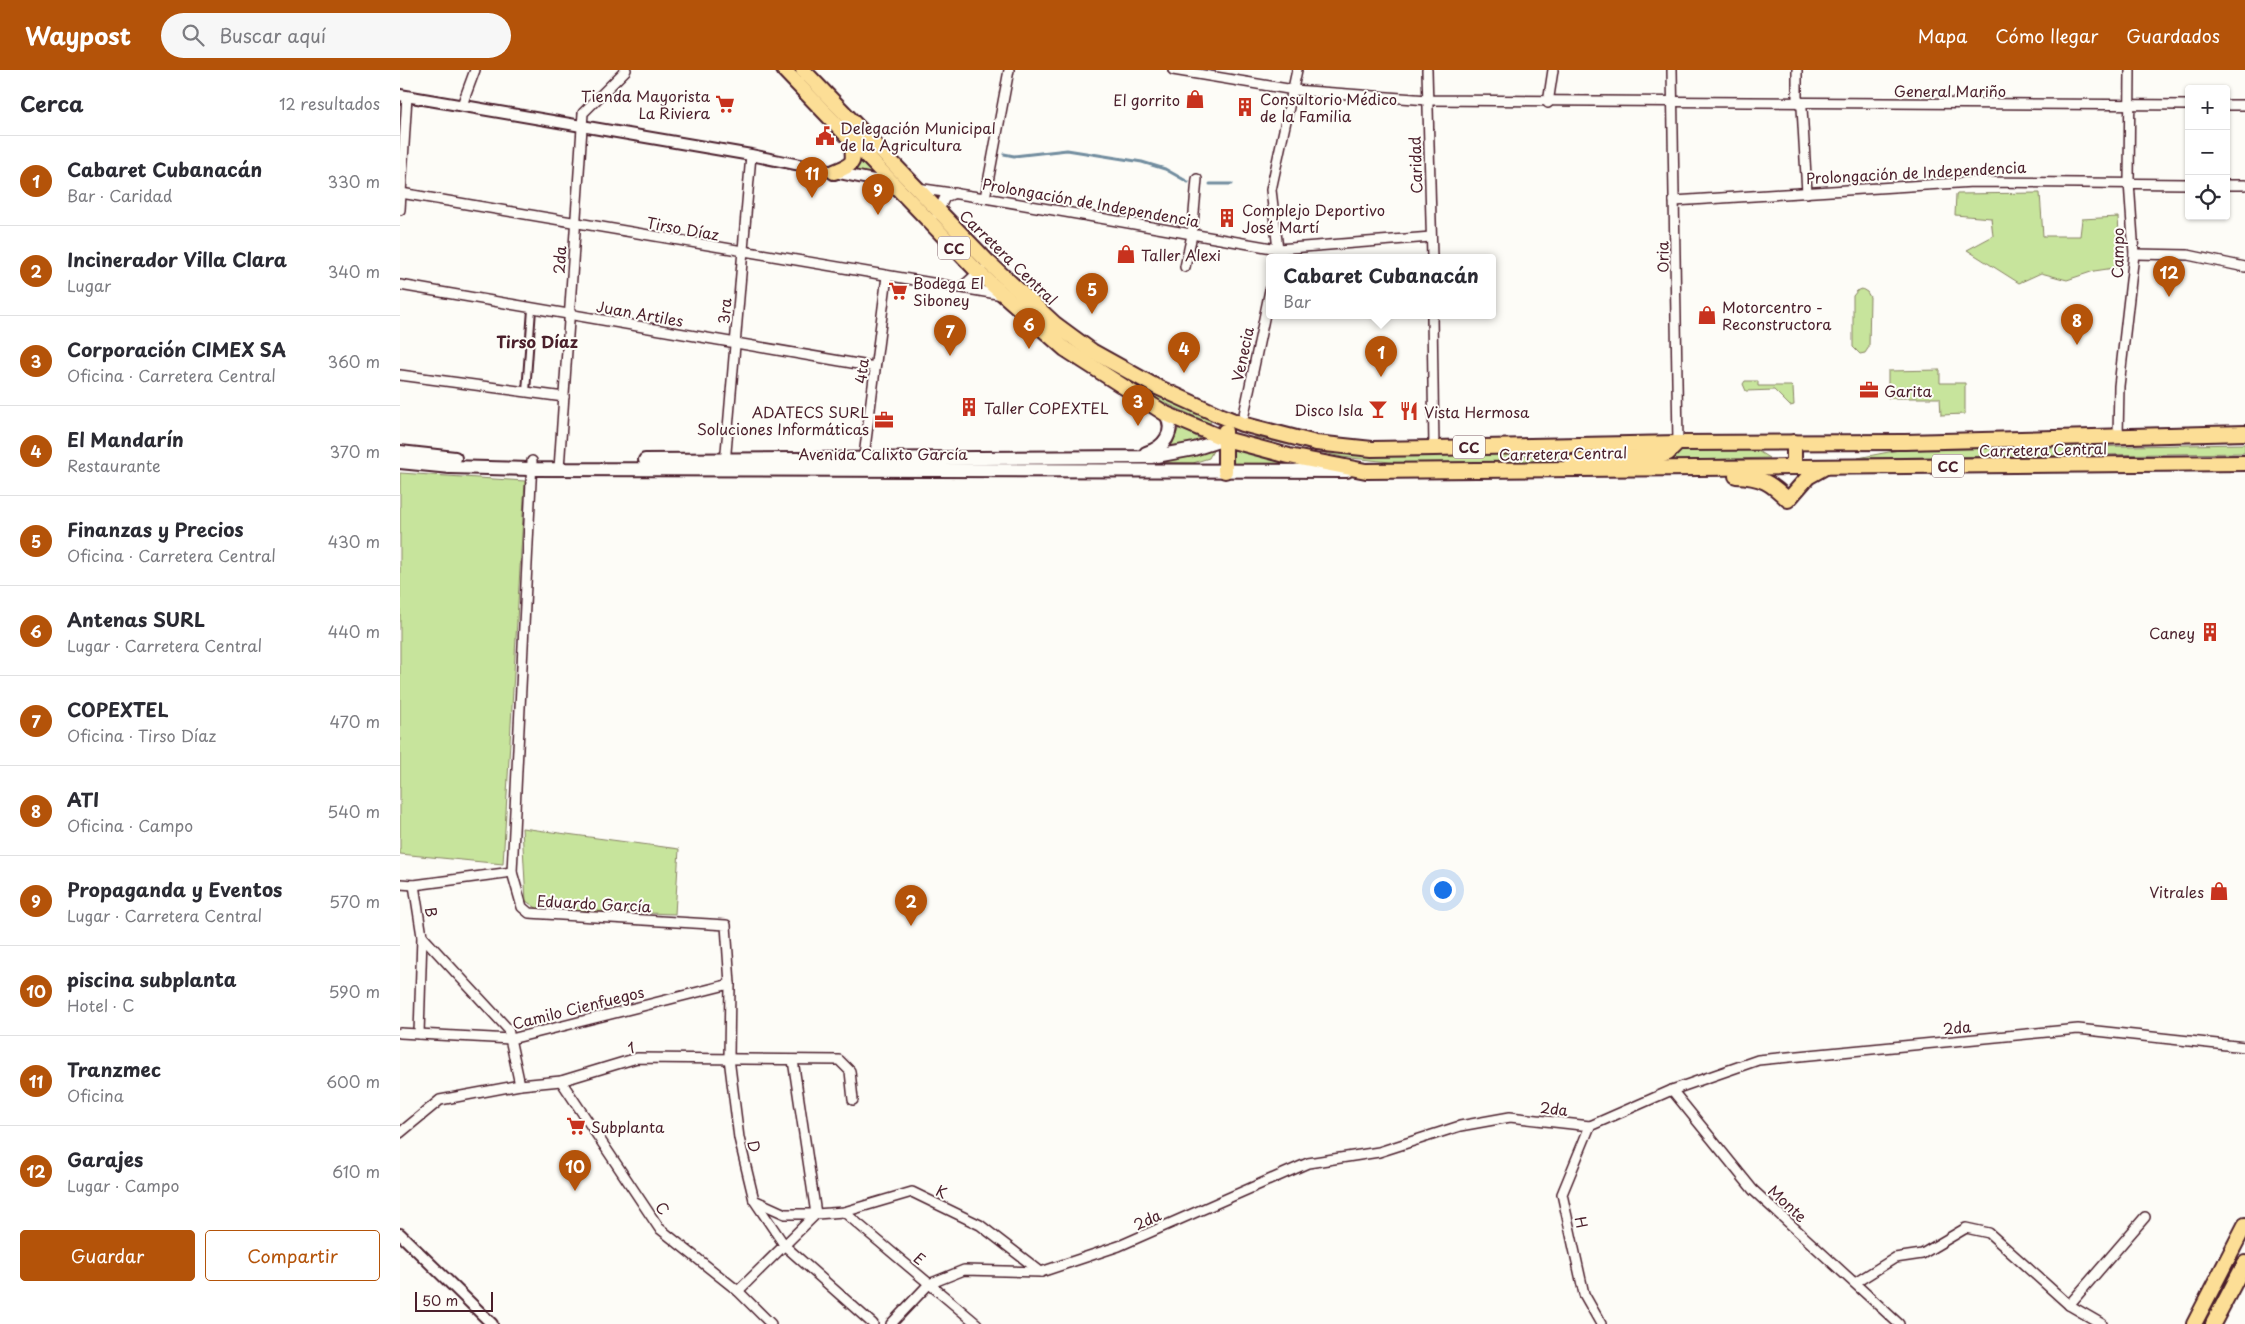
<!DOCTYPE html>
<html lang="es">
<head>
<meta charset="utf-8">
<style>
  body { margin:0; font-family:"Playpen Sans",sans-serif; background:#f7f7f7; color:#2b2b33 }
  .controls { position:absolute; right:15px; top:15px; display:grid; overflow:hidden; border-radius:5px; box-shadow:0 1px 4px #0004 }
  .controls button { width:45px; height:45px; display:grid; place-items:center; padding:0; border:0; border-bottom:1px solid #e1e1e2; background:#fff; color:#2b2b33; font:25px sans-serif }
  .scale { position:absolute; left:15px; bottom:12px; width:78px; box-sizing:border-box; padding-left:5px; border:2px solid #4a1f2b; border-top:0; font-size:14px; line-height:18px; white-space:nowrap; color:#4a1f2b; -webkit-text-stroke:4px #fdfcf7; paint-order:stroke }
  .you { position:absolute; left:1042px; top:819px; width:18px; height:18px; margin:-12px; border:4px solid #fff; border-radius:50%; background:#1a73e8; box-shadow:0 0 0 8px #1a73e833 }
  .badge { display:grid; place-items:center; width:32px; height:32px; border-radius:50%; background:#b45309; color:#fff; font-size:16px; font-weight:700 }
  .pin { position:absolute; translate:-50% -41px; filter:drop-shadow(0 1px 2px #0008) }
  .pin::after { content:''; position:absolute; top:26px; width:18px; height:15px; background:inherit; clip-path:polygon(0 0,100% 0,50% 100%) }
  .popup { position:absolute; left:866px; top:184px; width:230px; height:65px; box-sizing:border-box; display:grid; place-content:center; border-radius:5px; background:#fff; filter:drop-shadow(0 1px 4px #0005); font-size:16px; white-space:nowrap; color:#7c7c81 }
  .popup b { font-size:19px; color:#2b2b33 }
  .popup::after { content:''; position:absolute; left:50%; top:100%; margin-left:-10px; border:10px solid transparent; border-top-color:#fff }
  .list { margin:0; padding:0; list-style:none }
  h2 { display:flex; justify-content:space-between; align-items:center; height:65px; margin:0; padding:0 20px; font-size:21px }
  h2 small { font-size:16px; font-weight:400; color:#7c7c81 }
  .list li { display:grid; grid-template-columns:32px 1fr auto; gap:15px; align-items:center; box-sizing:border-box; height:90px; padding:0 20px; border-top:1px solid #e1e1e2 }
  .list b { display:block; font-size:19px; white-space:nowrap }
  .list p { margin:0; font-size:16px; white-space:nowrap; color:#7c7c81 }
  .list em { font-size:16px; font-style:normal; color:#7c7c81 }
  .actions { display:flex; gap:10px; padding:15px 20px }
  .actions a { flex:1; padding:11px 0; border:1px solid #b45309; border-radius:5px; text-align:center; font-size:18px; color:#b45309 }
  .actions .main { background:#b45309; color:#fff }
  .icon { flex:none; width:28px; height:28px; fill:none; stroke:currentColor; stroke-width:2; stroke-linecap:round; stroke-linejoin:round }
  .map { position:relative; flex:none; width:1845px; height:1254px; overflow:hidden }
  header { display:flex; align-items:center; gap:30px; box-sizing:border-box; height:70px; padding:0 25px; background:#b45309; color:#fff }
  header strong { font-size:24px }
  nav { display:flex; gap:28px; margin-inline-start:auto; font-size:18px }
  .search { width:350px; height:45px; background:#f7f7f7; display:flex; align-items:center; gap:12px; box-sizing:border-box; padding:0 18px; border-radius:28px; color:#7c7c81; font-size:19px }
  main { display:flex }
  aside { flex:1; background:#fff }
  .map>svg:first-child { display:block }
  .green { fill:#c7e49c; stroke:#888264 }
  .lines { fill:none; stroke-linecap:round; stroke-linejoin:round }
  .stream { stroke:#728d9f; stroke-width:3 }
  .pedestrian-casing { stroke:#4a1f2b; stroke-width:10 }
  .minor-casing { stroke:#4a1f2b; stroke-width:12 }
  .tertiary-casing { stroke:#4a1f2b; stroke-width:14 }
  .secondary-casing { stroke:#4a1f2b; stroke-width:16 }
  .primary-casing { stroke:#4a1f2b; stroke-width:18 }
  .trunk-casing { stroke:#4a1f2b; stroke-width:18 }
  .pedestrian { stroke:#fdfcf7; stroke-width:6 }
  .minor { stroke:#fdfcf7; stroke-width:9 }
  .tertiary { stroke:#fdfcf7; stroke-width:10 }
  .secondary { stroke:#fdfcf7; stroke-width:12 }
  .primary { stroke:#fcde96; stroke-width:14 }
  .trunk { stroke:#fcde96; stroke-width:14 }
  .labels { text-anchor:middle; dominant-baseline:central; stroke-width:4; stroke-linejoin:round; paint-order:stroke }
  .shield { fill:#fdfcf7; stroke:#806168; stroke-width:1 }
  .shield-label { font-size:14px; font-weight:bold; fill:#4a1f2b }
  .street-label { font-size:15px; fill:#4a1f2b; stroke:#fdfcf7 }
  .poi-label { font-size:15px; fill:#4a1f2b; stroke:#fdfcf7; text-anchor:start }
  .neighbourhood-label { font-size:16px; font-weight:bold; fill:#4a1f2b; stroke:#fdfcf7 }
</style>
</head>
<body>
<header>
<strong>Waypost</strong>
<div class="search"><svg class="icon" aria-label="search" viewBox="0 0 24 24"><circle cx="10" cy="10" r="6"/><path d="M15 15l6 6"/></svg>Buscar aquí</div>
<nav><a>Mapa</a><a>Cómo llegar</a><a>Guardados</a></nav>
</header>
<main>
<aside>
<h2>Cerca<small>12 resultados</small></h2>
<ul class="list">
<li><span class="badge">1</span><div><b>Cabaret Cubanacán</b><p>Bar · Caridad</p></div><em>330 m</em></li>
<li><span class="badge">2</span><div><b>Incinerador Villa Clara</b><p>Lugar</p></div><em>340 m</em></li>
<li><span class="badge">3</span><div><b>Corporación CIMEX SA</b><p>Oficina · Carretera Central</p></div><em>360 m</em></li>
<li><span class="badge">4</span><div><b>El Mandarín</b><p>Restaurante</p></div><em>370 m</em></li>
<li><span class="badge">5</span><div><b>Finanzas y Precios</b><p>Oficina · Carretera Central</p></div><em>430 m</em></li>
<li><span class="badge">6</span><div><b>Antenas SURL</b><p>Lugar · Carretera Central</p></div><em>440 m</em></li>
<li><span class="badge">7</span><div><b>COPEXTEL</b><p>Oficina · Tirso Díaz</p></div><em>470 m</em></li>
<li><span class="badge">8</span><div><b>ATI</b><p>Oficina · Campo</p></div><em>540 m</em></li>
<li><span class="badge">9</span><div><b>Propaganda y Eventos</b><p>Lugar · Carretera Central</p></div><em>570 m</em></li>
<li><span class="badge">10</span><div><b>piscina subplanta</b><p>Hotel · C</p></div><em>590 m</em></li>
<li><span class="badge">11</span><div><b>Tranzmec</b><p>Oficina</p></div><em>600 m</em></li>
<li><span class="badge">12</span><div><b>Garajes</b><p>Lugar · Campo</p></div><em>610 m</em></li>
</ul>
<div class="actions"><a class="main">Guardar</a><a>Compartir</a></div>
</aside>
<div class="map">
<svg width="1845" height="1254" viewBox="0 0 1845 1254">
  <rect width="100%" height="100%" fill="#fdfcf7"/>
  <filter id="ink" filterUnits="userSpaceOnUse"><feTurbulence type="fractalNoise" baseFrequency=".02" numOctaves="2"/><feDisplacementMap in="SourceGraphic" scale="10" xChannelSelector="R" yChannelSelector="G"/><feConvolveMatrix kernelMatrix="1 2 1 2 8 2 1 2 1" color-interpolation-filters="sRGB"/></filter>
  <g filter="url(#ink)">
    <!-- green -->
    <g class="green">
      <polygon points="460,88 476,105 453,102"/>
      <polygon points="1640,123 1643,166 1680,166 1682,149 1718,147 1721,197 1694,201 1667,210 1641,203 1619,213 1567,180 1593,166 1591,148 1555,145 1556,124"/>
      <polygon points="1462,219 1467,222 1470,227 1469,277 1465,283 1460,284 1453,277 1453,226 1457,221"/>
      <polygon points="1540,300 1540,313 1565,313 1565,344 1541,345 1540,328 1488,328 1488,301"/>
      <polygon points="1345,311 1358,311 1358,316 1391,316 1393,318 1394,335 1390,336 1374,320 1346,321 1343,314"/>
      <polygon points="755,325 810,347 811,352 809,353 752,327"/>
      <polygon points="779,357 804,371 770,380"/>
      <polygon points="854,367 959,385 1178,384 1140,393 1019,395 942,387"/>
      <polygon points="1845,374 1845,383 1458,388 1499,380"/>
      <polygon points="816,375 809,388 793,393 719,392"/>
      <polygon points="830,377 898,396 829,396"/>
      <polygon points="1353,378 1369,388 1258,391 1283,379"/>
      <polygon points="0,403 125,411 103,794 0,784"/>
      <polygon points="122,758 279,779 275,844 138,839 126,831"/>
    </g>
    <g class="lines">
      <!-- stream -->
      <g class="stream">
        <polyline points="604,84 614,86 667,80 742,92 765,99 788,112"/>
        <polyline points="810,114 832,114"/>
      </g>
      <!-- pedestrian casing -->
      <g class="pedestrian-casing">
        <polyline id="pedestrian" points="126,322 132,239"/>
      </g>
      <!-- minor casing -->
      <g class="minor-casing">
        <g id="minor">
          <polyline points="773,0 894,20 1028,30 1789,35"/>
          <polyline points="1027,0 1032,188"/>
          <polyline points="1272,0 1278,373"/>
          <polyline points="1397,0 1397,28 1402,38 1407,123"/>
          <polyline points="1148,33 1153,0"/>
          <polyline points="62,35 75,0"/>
          <polyline points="1826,35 1845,35"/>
          <polyline points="1826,115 1845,115"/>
          <polyline points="517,118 585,128 878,179 1031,167"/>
          <polyline points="1,123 603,225"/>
          <polyline points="585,128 609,0"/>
          <polyline points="1274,131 1573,112 1789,114"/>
          <polyline points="0,140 7,26"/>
          <polyline points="537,144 545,127 555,123"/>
          <polyline points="1734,184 1788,185 1845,197"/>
          <polyline points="876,188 878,179 871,120 897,0"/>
          <polyline points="785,197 792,165 797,109"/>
          <polyline points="0,215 475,297"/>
          <polyline points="561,218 581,200"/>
          <polyline points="1032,246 1034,378"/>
          <polyline points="0,305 164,327"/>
          <polyline points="842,354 870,220"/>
          <polyline points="1718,366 1719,316 1734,184 1729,112 1730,0"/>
          <polyline points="132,391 112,802 122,837 129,843 326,855 330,914 329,988 339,1068 354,1130 385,1176 473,1254"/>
          <polyline points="325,394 351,85"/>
          <polyline points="463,394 487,206"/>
          <polyline points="159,399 183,43 226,0"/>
          <polyline points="0,814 14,815 112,802"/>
          <polyline points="14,815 22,866 19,964"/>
          <polyline points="22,866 108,959 120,1015"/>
          <polyline points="0,963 111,969 330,914"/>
          <polyline points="161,1011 259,1158 338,1221 371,1254"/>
          <polyline points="1272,1020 1353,1120 1499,1254"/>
          <polyline points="1190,1056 1162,1124 1184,1224 1201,1254"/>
          <polyline points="0,1063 40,1030 120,1015 161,1011 237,988 439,990 450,1001 453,1030"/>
          <polyline points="354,1130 385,1144 416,1144 444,1142 512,1122 580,1155 641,1202"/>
          <polyline points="444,1142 577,1254"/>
          <polyline points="1455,1213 1495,1188 1522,1184 1566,1158 1589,1163 1669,1235 1702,1254"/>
          <polyline points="338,1221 416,1144 393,990"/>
          <polyline points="1669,1235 1745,1147"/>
          <polyline points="491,1254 529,1214 564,1200 641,1202 719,1176 908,1093 979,1082 1060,1056 1110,1047 1190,1056 1272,1020 1358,990 1678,959 1845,977"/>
        </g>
      </g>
      <!-- tertiary casing -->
      <g class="tertiary-casing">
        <g id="tertiary">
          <polyline points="0,25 351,85 493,114"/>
          <polyline points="0,1164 92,1254"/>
        </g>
      </g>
      <!-- secondary casing -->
      <g class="secondary-casing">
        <g id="secondary">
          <polyline points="0,382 55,388"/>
          <path d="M746,383C764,378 776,362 766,344"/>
          <polyline points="245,390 751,387 794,379 825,369"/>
          <polyline points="0,392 50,397 131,399 947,401"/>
        </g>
      </g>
      <!-- primary casing -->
      <g class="primary-casing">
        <g id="primary">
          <polyline points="384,0 579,203 665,279 766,344 825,369 889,386 966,401 1845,393"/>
          <polyline points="403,0 588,192 655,254 674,268 692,281 755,316 819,345 842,354 916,373 972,379 1034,378 1278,373 1505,372 1845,363"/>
          <path d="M434,102C461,92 450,90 453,70"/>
          <polyline points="825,361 825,401"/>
          <polyline points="1172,393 1192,389 1259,386 1268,383 1278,373"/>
          <polyline points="1394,397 1394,372"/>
          <path d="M1336,406C1362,407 1371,413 1388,430L1408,407L1424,398"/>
        </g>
      </g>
      <!-- trunk casing -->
      <g class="trunk-casing">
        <g id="trunk">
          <polyline points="1794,1254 1845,1155"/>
          <polyline points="1813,1254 1845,1193"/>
        </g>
      </g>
      <!-- pedestrian -->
      <use href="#pedestrian" class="pedestrian"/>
      <!-- minor -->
      <use href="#minor" class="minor"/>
      <!-- tertiary -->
      <use href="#tertiary" class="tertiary"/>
      <!-- secondary -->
      <use href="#secondary" class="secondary"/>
      <!-- primary -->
      <use href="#primary" class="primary"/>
      <!-- trunk -->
      <use href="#trunk" class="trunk"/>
    </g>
  </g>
  <!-- icons -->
  <defs>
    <g id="shop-bare" transform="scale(1.5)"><path d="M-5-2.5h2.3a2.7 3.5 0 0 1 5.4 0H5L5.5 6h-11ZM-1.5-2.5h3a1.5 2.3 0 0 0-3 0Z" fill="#c8321e" stroke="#fdfcf7" stroke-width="2.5" paint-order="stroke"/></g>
    <g id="supermarket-bare" transform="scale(1.5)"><path d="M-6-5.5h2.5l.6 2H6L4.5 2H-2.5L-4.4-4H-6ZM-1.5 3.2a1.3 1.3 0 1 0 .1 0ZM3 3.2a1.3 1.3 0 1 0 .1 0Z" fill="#c8321e" stroke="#fdfcf7" stroke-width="2.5" paint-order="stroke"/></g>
    <g id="building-bare" transform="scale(1.5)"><path d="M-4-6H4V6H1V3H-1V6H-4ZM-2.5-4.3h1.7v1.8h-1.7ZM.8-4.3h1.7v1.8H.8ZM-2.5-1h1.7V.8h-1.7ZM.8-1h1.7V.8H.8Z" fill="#c8321e" stroke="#fdfcf7" stroke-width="2.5" paint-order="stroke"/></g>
    <g id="civic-bare" transform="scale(1.5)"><path d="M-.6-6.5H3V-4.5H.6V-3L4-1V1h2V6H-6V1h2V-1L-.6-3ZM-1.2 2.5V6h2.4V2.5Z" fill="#c8321e" stroke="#fdfcf7" stroke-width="2.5" paint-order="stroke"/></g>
    <g id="office-bare" transform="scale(1.5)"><path d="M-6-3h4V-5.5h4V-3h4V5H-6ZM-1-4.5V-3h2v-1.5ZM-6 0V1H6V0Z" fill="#c8321e" stroke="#fdfcf7" stroke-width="2.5" paint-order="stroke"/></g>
    <g id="bar-bare" transform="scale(1.5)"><path d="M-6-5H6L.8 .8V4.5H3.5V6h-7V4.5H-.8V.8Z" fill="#c8321e" stroke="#fdfcf7" stroke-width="2.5" paint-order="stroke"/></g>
    <g id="restaurant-bare" transform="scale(1.5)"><path d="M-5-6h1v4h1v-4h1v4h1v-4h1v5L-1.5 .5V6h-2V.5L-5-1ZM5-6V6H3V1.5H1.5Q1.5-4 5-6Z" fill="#c8321e" stroke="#fdfcf7" stroke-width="2.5" paint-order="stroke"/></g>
  </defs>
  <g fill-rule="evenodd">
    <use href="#shop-bare" x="795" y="29"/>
    <use href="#supermarket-bare" x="325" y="34"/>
    <use href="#building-bare" x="845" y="37"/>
    <use href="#civic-bare" x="425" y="66"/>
    <use href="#building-bare" x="827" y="148"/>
    <use href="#shop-bare" x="726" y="184"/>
    <use href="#supermarket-bare" x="498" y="221"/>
    <use href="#shop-bare" x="1307" y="245"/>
    <use href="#office-bare" x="1469" y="320"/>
    <use href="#building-bare" x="569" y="337"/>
    <use href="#bar-bare" x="978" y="339"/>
    <use href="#restaurant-bare" x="1009" y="341"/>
    <use href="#office-bare" x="484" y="350"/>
    <use href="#building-bare" x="1810" y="562"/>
    <use href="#shop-bare" x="1819" y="821"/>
    <use href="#supermarket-bare" x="176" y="1056"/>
  </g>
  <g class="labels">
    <!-- shield labels -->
    <g class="shield">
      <rect x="538" y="166.5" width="32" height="23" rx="4"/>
      <rect x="1053" y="365.5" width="32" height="23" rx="4"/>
      <rect x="1532" y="384.5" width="32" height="23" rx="4"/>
    </g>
    <g class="shield-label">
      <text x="554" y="178">CC</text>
      <text x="1069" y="377">CC</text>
      <text x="1548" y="396">CC</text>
    </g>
    <!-- street labels -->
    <g class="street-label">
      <text x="1550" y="20">General Mariño</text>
      <text transform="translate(1015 95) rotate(-92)">Caridad</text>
      <text transform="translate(1516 102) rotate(-3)">Prolongación de Independencia</text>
      <text transform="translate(691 132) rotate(10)">Prolongación de Independencia</text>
      <text transform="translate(283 158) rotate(10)">Tirso Díaz</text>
      <text transform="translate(1717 183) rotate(-89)">Campo</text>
      <text transform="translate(609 187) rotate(44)">Carretera Central</text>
      <text transform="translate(1262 187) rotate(-91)">Oria</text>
      <text transform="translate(159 190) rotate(-86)">2da</text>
      <text transform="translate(324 241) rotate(-85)">3ra</text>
      <text transform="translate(240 243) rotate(10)">Juan Artiles</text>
      <text transform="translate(842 284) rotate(-78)">Venecia</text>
      <text transform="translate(461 301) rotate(-83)">4ta</text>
      <text transform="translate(1643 379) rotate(-1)">Carretera Central</text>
      <text x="483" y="383">Avenida Calixto García</text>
      <text transform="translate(1163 383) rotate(-1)">Carretera Central</text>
      <text transform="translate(194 833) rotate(3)">Eduardo García</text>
      <text transform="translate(32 842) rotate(82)">B</text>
      <text transform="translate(178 937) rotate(-14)">Camilo Cienfuegos</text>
      <text transform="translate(1557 957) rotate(-5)">2da</text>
      <text transform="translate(231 977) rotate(-12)">1</text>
      <text transform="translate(1154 1038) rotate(7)">2da</text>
      <text transform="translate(355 1076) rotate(77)">D</text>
      <text transform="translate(542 1121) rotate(26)">K</text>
      <text transform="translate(1388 1133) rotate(43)">Monte</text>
      <text transform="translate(263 1138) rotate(56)">C</text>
      <text transform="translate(747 1149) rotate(-24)">2da</text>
      <text transform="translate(1182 1152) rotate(78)">H</text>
      <text transform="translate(520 1188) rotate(40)">E</text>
    </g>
    <!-- poi labels -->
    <g class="poi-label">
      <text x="310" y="25" text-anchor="end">Tienda Mayorista<tspan x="310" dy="17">La Riviera</tspan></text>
      <text x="860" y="28">Consultorio Médico<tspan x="860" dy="17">de la Familia</tspan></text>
      <text x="780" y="29" text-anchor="end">El gorrito</text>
      <text x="440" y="57">Delegación Municipal<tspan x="440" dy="17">de la Agricultura</tspan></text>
      <text x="842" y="139">Complejo Deportivo<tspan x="842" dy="17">José Martí</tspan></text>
      <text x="741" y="184">Taller Alexi</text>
      <text x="513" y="212">Bodega El<tspan x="513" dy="17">Siboney</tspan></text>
      <text x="1322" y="236">Motorcentro -<tspan x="1322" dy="17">Reconstructora</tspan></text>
      <text x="1484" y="320">Garita</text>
      <text x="584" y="337">Taller COPEXTEL</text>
      <text x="963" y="339" text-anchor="end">Disco Isla</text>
      <text x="469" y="341" text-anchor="end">ADATECS SURL<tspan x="469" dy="17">Soluciones Informáticas</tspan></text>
      <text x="1024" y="341">Vista Hermosa</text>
      <text x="1795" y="562" text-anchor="end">Caney</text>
      <text x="1804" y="821" text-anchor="end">Vitrales</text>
      <text x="191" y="1056">Subplanta</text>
    </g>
    <!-- neighbourhood labels -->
    <g class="neighbourhood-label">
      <text x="137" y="271">Tirso Díaz</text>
    </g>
  </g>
</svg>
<div class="controls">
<button>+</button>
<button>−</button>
<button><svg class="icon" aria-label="locate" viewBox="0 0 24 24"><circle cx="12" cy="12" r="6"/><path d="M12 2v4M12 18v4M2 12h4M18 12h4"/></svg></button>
</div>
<div class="scale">50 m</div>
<div class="you"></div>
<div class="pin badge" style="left:981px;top:307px">1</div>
<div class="popup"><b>Cabaret Cubanacán</b>Bar</div>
<div class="pin badge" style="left:511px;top:856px">2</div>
<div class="pin badge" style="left:738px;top:356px">3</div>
<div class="pin badge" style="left:784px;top:303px">4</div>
<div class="pin badge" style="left:692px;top:244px">5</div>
<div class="pin badge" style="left:629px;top:279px">6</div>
<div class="pin badge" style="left:550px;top:286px">7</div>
<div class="pin badge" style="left:1677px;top:275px">8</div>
<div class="pin badge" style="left:478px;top:145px">9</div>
<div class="pin badge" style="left:175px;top:1121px">10</div>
<div class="pin badge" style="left:412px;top:128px">11</div>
<div class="pin badge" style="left:1769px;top:227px">12</div>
</div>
</main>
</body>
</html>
